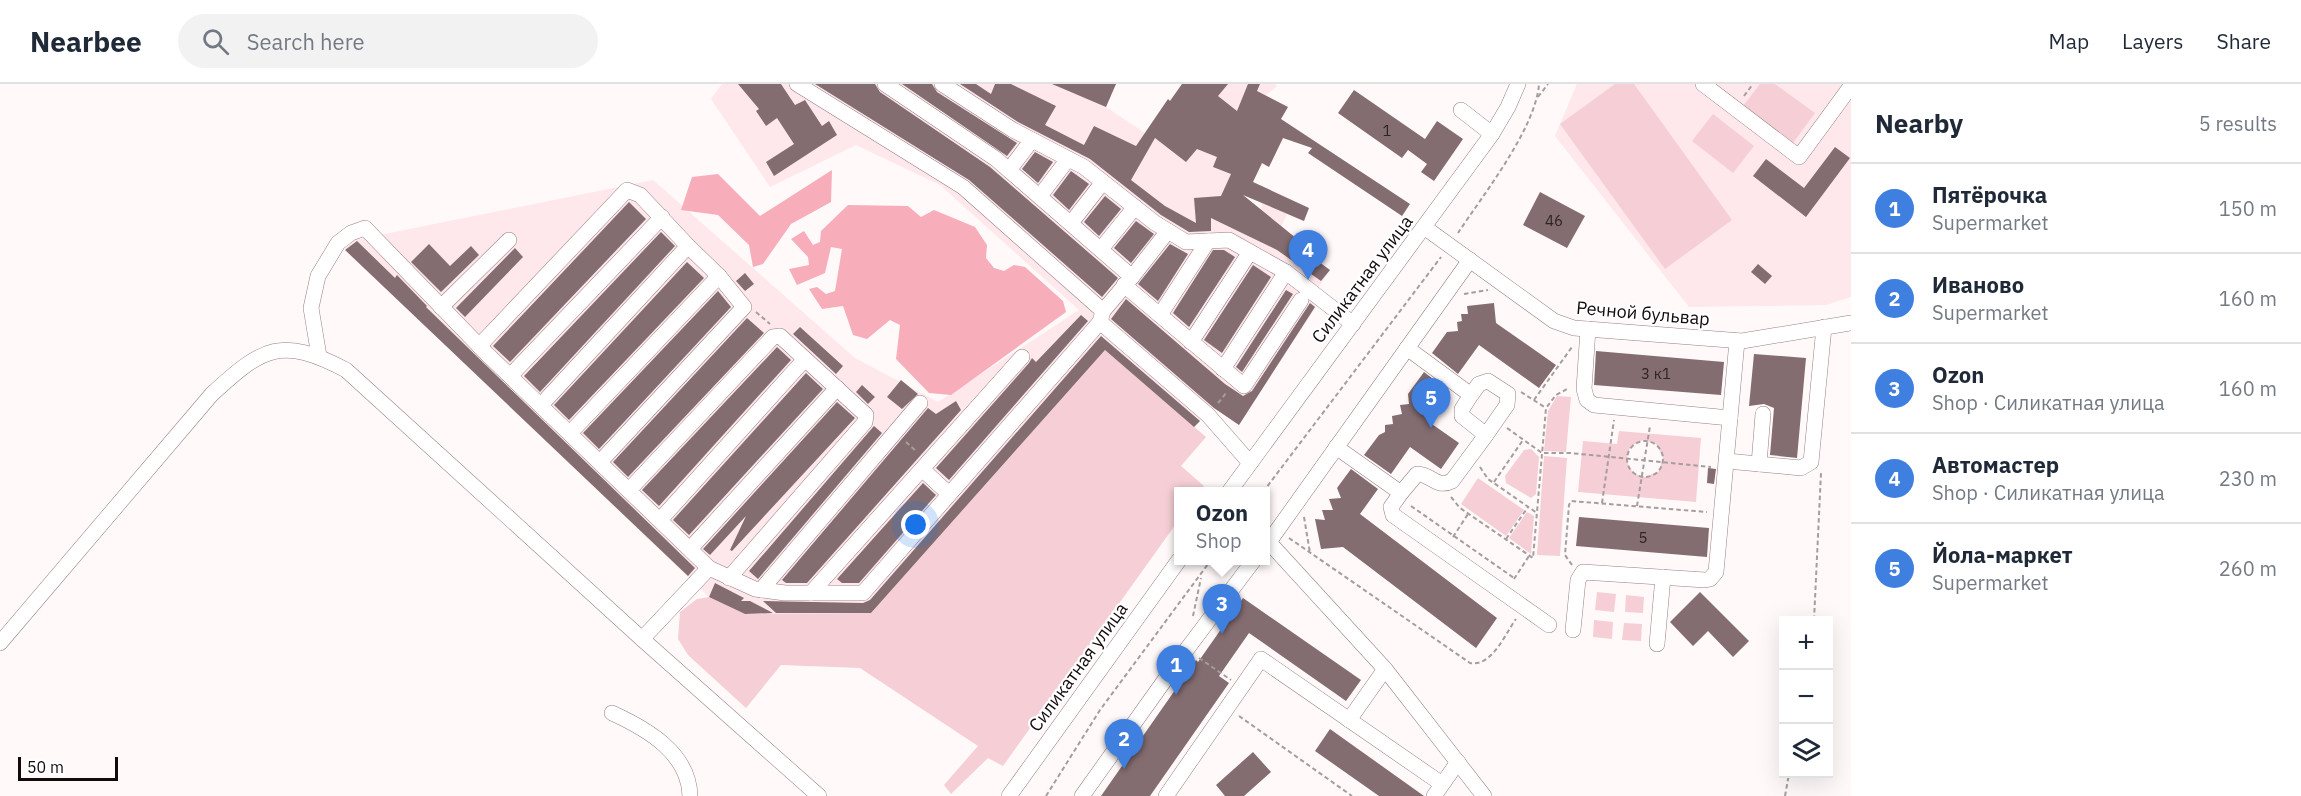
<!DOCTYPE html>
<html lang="en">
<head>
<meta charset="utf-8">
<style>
  body { margin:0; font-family:"IBM Plex Sans",sans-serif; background:#f2f2f3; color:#1f2937 }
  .controls { position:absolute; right:18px; bottom:18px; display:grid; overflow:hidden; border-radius:0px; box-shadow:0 6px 24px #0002 }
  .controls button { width:54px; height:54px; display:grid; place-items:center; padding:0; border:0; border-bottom:2px solid #e0e1e3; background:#fff; color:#1f2937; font:30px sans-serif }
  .scale { position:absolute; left:18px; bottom:15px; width:100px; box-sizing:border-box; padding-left:6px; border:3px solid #130a0c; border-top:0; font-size:16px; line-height:21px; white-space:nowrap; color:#130a0c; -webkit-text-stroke:4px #fff; paint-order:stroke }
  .you { position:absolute; left:916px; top:441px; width:21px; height:21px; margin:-15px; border:4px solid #fff; border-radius:50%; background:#1a73e8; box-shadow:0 0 0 9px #1a73e833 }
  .badge { display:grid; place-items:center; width:39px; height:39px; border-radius:50%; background:#111827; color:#fff; font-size:20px; font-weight:700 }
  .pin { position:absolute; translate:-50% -50px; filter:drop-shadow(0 2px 3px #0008) }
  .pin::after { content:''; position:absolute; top:32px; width:21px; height:18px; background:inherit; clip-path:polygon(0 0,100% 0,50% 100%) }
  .popup { position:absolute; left:1174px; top:403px; width:96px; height:78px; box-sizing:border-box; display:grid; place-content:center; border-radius:0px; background:#fff; filter:drop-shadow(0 2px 4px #0005); font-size:20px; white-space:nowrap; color:#747a83 }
  .popup b { font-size:22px; color:#1f2937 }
  .popup::after { content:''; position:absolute; left:50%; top:100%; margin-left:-12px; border:12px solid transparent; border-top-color:#fff }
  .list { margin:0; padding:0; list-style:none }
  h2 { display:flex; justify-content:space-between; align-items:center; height:78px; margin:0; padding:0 24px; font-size:26px }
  h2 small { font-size:20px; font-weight:400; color:#747a83 }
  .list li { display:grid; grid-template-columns:39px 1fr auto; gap:18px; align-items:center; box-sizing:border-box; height:90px; padding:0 24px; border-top:2px solid #e0e1e3 }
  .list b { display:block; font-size:22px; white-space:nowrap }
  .list p { margin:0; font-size:20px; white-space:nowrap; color:#747a83 }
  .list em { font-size:20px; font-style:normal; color:#747a83 }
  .icon { flex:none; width:33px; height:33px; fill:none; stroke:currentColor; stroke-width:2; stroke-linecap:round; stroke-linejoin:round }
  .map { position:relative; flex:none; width:1851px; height:712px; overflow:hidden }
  header { display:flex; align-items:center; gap:36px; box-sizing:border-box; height:84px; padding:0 30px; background:#fff; border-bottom:2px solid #e0e1e3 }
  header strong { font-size:28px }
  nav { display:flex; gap:33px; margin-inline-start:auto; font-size:21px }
  .search { width:420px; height:54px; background:#f2f2f3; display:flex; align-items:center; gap:15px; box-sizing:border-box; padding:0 21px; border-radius:33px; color:#747a83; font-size:22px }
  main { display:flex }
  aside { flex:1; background:#fff }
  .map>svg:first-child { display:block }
  .built { fill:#fee8eb }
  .green { fill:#f5cfd5; fill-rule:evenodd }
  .water { fill:#f7adba }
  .building { fill:#846d70; fill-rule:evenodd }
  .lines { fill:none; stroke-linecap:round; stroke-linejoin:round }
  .minor-casing { stroke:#977f83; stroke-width:16 }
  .path { stroke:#a59d9f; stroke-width:2; stroke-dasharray:4.5 3; stroke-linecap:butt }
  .minor { stroke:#fff; stroke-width:15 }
  .labels { text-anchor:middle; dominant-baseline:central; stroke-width:4.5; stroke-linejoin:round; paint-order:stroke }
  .number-label { font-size:15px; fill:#2f2325 }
  .street-label { font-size:18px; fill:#130a0c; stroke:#fff }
</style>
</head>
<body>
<header>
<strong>Nearbee</strong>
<div class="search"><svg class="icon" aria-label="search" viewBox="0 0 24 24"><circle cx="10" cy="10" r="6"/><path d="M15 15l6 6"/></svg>Search here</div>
<nav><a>Map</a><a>Layers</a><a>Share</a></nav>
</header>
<main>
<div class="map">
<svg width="1851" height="712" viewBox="0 0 1851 712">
  <rect width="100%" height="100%" fill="#fff9fa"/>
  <!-- built -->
  <g class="built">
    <polygon points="722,0 1116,0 1106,23 1145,49 1182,0 1274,0 1277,2 1266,11 1288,23 1281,35 1302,49 1295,58 1283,54 1269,83 1262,80 1257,89 1248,86 1235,114 1257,133 1264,116 1255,111 1260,101 1309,124 1303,137 1287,130 1278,150 1330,186 1318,204 1319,218 1239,341 1216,325 1201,335 1194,343 1105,266 871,529 745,530 709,513 345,165 355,156 653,96 855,274 938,318 1079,226 940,101 856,61 770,103 711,15"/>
    <polygon points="1577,0 1851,0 1851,213 1826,221 1689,223 1555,52"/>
  </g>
  <!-- green -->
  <g class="green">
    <polygon points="1615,0 1634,0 1732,136 1665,185 1560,40"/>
    <polygon points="1760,0 1775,0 1815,29 1793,59 1743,22"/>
    <polygon points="1713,30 1754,62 1733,89 1692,57"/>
    <polygon points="1105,266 1206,353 1181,382 1204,402 1200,407 1178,408 1178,437 1003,682 988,674 951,710 944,701 978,662 860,584 781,581 746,624 688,571 678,555 680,528 697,515 709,513 745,530 871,529"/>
    <polygon points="1557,312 1571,313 1566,368 1544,367 1548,327"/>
    <path d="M1619,347L1701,354L1696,418L1578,408L1583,357L1617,360ZM1643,356L1656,360L1663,373L1659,387L1646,393C1629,391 1622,377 1631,362Z"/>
    <polygon points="1531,365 1539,373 1536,410 1531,414 1506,399 1505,392 1524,366"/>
    <polygon points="1544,372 1567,374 1560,472 1537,471"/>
    <polygon points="1478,394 1524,426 1506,452 1461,420"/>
    <polygon points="1527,428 1534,432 1531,470 1509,454"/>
    <polygon points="1597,508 1616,510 1614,528 1595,526"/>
    <polygon points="1626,511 1644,513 1643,529 1625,528"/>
    <polygon points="1594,536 1613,538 1612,555 1593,553"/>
    <polygon points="1624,539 1642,540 1641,557 1622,556"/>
  </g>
  <!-- water -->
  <g class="water">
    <polygon points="832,86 831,118 791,140 763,180 753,183 749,161 718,131 681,126 692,93 718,90 760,132"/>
    <polygon points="848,121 908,122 921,133 934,126 975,143 987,161 986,174 994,184 1004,187 1014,181 1025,183 1063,217 1066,228 951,311 929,309 896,275 900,241 890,236 867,255 853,251 843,222 822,225 809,205 817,203 826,210 835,207 842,165 831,163 825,189 797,201 789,185 809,181 808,173 791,155 804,147 813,161 820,158 821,147"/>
  </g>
  <!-- building -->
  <g class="building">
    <polygon points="738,0 781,0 795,21 805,16 822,42 829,37 837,51 774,92 766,78 794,60 777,34 766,42 756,27 759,25"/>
    <polygon points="815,0 875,0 880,8 990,83 1118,194 1102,213 969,96"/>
    <polygon points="902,0 932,0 937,8 1017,59 1007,72"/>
    <path d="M960,0H976L991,10L995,0H1011L1056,22L1045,41L1084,61L1094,42L1136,62L1168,15L1170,17L1182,0H1228L1218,12L1237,27L1248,0H1260L1257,7L1288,23L1281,35L1410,120L1402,132L1308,69L1312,64L1283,54L1269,83L1262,79L1253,98L1309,124L1304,137L1243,111L1307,163L1304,167L1330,186L1321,197L1277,166L1211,134V147L1189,148L1161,131L1090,75L1018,38ZM1155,54L1186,78L1197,65L1217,73L1213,83L1231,90L1221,112L1194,114L1196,139L1165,122L1131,96Z"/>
    <polygon points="1052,0 1116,0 1106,23"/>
    <polygon points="1354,6 1425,55 1437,37 1463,55 1434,97 1421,88 1427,80 1408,66 1402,74 1338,29"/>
    <polygon points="1835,63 1850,74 1806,133 1753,92 1766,75 1804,104"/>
    <polygon points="1035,68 1053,78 1038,99 1022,85"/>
    <polygon points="1071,87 1089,100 1069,126 1053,111"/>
    <polygon points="1540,108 1585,132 1567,164 1523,141"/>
    <polygon points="1105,112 1121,125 1099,152 1084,138"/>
    <polygon points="629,118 646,135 510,278 493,262"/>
    <polygon points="1136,137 1154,150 1131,179 1114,164"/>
    <polygon points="661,148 675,162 540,308 524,292"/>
    <polygon points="357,157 395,194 397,191 427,222 426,223 695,484 688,492 345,166"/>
    <polygon points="429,160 450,182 471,162 479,171 441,208 411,178"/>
    <polygon points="1170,160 1188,170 1158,217 1138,200"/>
    <polygon points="515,164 523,173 465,233 456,224"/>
    <polygon points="1213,166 1224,166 1235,173 1189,243 1173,229"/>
    <polygon points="687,178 704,194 569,336 554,321"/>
    <polygon points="1758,180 1772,192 1765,200 1751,188"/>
    <polygon points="1253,181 1271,193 1222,269 1204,256"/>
    <polygon points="745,189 754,200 745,207 736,197"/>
    <polygon points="1286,206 1293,210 1242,288 1236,283"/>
    <polygon points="718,207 731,223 599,365 583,349"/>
    <polygon points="1126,215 1225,300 1243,312 1252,307 1310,219 1315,223 1239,341 1214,324 1111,235"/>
    <polygon points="1494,219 1496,239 1556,281 1539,304 1479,261 1458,290 1432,269 1447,248 1458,247 1457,238 1462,237 1461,230 1468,230 1467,222"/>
    <polygon points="1081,231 1088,237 949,396 936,384 1029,279 1032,274 1036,278"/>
    <polygon points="747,234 764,249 628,393 613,378"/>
    <polygon points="800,243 843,282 836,290 793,250"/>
    <polygon points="1101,252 1200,337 1194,343 1105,266 871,529 776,529 763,517 863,519 870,516"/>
    <polygon points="777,263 791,276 659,422 642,406"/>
    <polygon points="1596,267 1724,278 1721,311 1594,301"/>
    <polygon points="1754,270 1806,274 1797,374 1770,371 1774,324 1764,320 1749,322"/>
    <polygon points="1424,288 1450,308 1429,338 1459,359 1441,385 1410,363 1391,390 1364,371 1379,351 1385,348 1385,341 1393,340 1392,332 1402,330 1400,321 1409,320 1408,310"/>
    <polygon points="806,289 823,305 689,451 673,436"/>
    <polygon points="901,296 918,310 902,325 887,313"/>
    <polygon points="862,301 875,313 868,320 856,308"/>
    <polygon points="956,317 961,326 807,499 786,499 782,496 928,324 936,330"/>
    <polygon points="837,318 855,334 732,467 730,466 746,432 710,471 703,465"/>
    <polygon points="874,342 882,349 758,495 749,487"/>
    <polygon points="1708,384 1716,385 1714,400 1707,399"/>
    <polygon points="1351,385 1378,405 1360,430 1497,534 1476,564 1343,463 1321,465 1315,435 1325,436 1322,426 1333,426 1329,415 1341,414 1337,404"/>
    <polygon points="923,399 936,411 859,499 842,499 837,495"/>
    <polygon points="1579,433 1709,444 1707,473 1576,462"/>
    <polygon points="715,499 744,514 741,517 750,517 773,529 745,530 709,513"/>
    <polygon points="1700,508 1749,557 1733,573 1708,547 1693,562 1670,538"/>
    <polygon points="1243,514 1361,596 1346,617 1249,549 1219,592 1229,599 1150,712 1101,712 1196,576 1198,578"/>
    <polygon points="1330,645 1424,712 1379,712 1315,667"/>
    <polygon points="1253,668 1271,688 1244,712 1225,712 1216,701"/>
  </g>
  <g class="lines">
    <!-- minor casing -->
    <g class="minor-casing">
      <g id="minor">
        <polyline points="797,0 963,103 1103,227"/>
        <polyline points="885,0 996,75 1132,193 1103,227 1100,238 1208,331 1250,379"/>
        <polyline points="942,0 1013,46 1084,83 1155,139 1186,158 1229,156 1286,188 1353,240"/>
        <polyline points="1703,0 1799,73 1851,2"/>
        <polyline points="1461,26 1492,50"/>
        <polyline points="1009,86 1032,56"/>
        <polyline points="1040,112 1068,75"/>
        <polyline points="1071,139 1103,98"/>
        <polyline points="1424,143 1554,237 1574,244 1742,257 1851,239"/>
        <polyline points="1101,165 1135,123"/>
        <polyline points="1132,193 1168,147"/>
        <polyline points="1124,201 1244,302 1301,216"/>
        <polyline points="441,223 509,156"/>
        <polyline points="1160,231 1208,157"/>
        <polyline points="1588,245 1584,305 1587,316 1594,321 1730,334"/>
        <polyline points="1191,258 1250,168"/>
        <polyline points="479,262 627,106 640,111 688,162 719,192 744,223 600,378"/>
        <polyline points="1407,264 1471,311 1479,300 1488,297 1508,310 1507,321 1486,351 1462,332 1462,325 1471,311"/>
        <polyline points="319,272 311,224 318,192 338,159 351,149 365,144 487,270 709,484"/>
        <polyline points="1223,285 1286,188"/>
        <polyline points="510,292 662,133"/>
        <polyline points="541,321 688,162"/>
        <polyline points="570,349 719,192"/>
        <path d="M1336,363L1401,409L1417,390C1432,390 1436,405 1452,397L1486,351"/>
        <polyline points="1727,377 1801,384 1811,378 1824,243"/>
        <polyline points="1759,380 1763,330"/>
        <polyline points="922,385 949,410"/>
        <polyline points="629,406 773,253 780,252 866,331 865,338 729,494"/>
        <polyline points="1229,408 1492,50 1508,23 1518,0"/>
        <polyline points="1401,409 1391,423 1393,431 1549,541"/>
        <polyline points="660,436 805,275"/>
        <polyline points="1266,455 1385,585 1484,712"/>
        <polyline points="1266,462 1470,176"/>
        <polyline points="690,465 837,304"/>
        <polyline points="761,506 920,319"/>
        <polyline points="811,509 1022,273"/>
        <polyline points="1573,546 1578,496 1583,488 1705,496 1710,495 1716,488 1737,257"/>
        <polyline points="642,555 709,484 755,505 785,509 863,509 1100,238"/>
        <path d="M0,559L212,310C263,263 281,252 346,286L642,555L819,712"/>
        <polyline points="1657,560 1663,493"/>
        <path d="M612,629C647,645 689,669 690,712"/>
        <polyline points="1349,636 1385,585"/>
        <polyline points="1009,712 1179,476"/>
        <polyline points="1082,712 1187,565 1254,476"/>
        <polyline points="1166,712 1261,575 1442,700"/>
        <polyline points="1434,712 1458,678"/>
      </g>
    </g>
    <!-- path -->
    <g class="path">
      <polyline points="1744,12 1753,0"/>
      <polyline points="1538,13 1548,0"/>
      <path d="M1458,149C1483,111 1536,44 1539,0"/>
      <polyline points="1464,210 1488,206"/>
      <polyline points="756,228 770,240"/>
      <polyline points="1521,308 1546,324"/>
      <polyline points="1534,316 1572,263"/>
      <polyline points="1218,319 1227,308"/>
      <polyline points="1507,344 1542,369 1570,369 1711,383"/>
      <circle cx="1645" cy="375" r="18"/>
      <polyline points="906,358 917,368"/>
      <polyline points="1480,383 1488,395 1537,429"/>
      <polyline points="1494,398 1523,356"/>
      <polyline points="1263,408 1441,173"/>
      <polyline points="1451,413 1460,424 1533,474 1546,324 1556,311 1569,304"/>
      <polyline points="1602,419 1614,336"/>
      <polyline points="1411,422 1514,494"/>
      <polyline points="1637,422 1650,342"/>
      <polyline points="1304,433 1310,469"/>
      <polyline points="1453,453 1468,430"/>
      <path d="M1289,454L1470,579C1492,583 1505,550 1516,535"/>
      <polyline points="1506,455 1528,423"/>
      <polyline points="1572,481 1565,471 1569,421 1571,417 1707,428"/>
      <polyline points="1514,495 1529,472"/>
      <polyline points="1193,532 1201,494"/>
      <polyline points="1814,536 1821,389"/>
      <polyline points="1199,574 1231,596"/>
      <polyline points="1239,632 1352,712"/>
      <polyline points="1046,712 1100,626 1211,476"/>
      <polyline points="1785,712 1789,690"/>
    </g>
    <!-- minor -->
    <use href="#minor" class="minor"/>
  </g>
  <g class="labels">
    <!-- number labels -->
    <g class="number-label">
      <text x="1387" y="46">1</text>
      <text x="1554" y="136">46</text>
      <text x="1656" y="289">3 к1</text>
      <text x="1643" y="453">5</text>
    </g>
    <!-- street labels -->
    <g class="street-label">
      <text transform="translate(1362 195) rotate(-53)">Силикатная улица</text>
      <text transform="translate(1643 229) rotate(5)">Речной бульвар</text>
      <text transform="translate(1078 583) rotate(-54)">Силикатная улица</text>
    </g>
  </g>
</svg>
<div class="controls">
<button>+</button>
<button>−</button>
<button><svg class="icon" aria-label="layers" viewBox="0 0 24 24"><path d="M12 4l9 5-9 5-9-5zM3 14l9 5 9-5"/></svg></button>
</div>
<div class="scale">50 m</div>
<div class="you"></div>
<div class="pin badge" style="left:1176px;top:611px;background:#3f7fe0">1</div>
<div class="pin badge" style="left:1124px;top:685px;background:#3f7fe0">2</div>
<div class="pin badge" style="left:1222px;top:550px;background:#3f7fe0">3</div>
<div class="popup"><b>Ozon</b>Shop</div>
<div class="pin badge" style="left:1308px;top:196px;background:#3f7fe0">4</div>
<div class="pin badge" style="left:1431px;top:344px;background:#3f7fe0">5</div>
</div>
<aside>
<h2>Nearby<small>5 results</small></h2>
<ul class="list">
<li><span class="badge" style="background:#3f7fe0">1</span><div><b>Пятёрочка</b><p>Supermarket</p></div><em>150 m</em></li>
<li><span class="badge" style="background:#3f7fe0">2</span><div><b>Иваново</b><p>Supermarket</p></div><em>160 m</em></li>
<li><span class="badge" style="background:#3f7fe0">3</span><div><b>Ozon</b><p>Shop · Силикатная улица</p></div><em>160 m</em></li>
<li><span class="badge" style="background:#3f7fe0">4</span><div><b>Автомастер</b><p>Shop · Силикатная улица</p></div><em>230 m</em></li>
<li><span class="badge" style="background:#3f7fe0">5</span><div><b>Йола-маркет</b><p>Supermarket</p></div><em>260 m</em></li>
</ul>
</aside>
</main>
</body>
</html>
